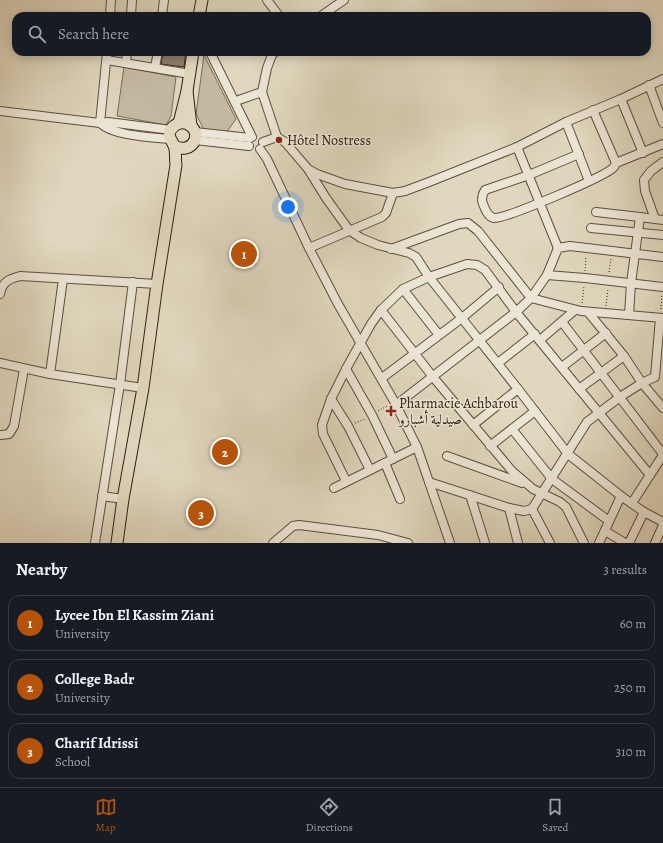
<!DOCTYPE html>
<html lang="en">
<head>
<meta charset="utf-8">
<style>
  body { margin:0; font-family:Alegreya,Amiri,serif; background:#20242c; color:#f1f3f6 }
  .you { position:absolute; left:288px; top:207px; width:14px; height:14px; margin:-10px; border:3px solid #fff; border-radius:50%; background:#1a73e8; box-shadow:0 0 0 6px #1a73e833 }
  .badge { display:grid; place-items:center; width:26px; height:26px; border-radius:50%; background:#b45309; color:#fff; font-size:13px; font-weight:700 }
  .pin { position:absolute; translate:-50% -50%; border:2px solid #fff; box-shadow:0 1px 4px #0006 }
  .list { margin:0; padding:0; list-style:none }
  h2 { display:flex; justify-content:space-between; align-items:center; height:52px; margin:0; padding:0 16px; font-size:17px }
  h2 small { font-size:13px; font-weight:400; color:#9ea1a6 }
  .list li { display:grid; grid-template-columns:26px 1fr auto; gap:12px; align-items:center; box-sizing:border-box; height:56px; margin:0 8px 8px; padding:0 8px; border:1px solid #363941; border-radius:12px }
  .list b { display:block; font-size:15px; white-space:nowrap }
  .list p { margin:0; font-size:13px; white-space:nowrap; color:#9ea1a6 }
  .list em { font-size:13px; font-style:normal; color:#9ea1a6 }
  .icon { flex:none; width:22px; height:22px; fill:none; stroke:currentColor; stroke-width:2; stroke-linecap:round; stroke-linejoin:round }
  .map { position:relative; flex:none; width:663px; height:543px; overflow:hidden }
  .search { position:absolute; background:#171b24; box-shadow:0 2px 10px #0003; left:12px; right:12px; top:12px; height:44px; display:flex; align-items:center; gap:10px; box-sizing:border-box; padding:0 14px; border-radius:12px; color:#9ea1a6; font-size:15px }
  .sheet { height:244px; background:#171b24 }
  nav { display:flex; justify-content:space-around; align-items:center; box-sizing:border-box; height:56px; border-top:1px solid #363941; background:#171b24; font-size:11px; color:#9ea1a6 }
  nav a { display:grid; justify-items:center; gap:2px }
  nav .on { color:#b45309 }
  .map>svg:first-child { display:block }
  .green { fill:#c3b8a1; stroke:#7b6c59 }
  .building { fill:#8d7f6b; stroke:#332011 }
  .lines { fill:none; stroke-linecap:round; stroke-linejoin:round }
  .minor-casing { stroke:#5e4e3c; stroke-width:10 }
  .major-casing { stroke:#332011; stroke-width:13 }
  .path { stroke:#332011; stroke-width:1; stroke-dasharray:1 2; stroke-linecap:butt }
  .minor { stroke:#ebe5d5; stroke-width:8 }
  .major { stroke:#e0d7be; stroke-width:11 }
  .poi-dot { fill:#8f2418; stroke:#ebe5d5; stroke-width:1.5 }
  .labels { text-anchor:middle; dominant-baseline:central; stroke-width:3; stroke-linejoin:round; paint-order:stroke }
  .poi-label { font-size:14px; fill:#332011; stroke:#ebe5d5; text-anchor:start }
</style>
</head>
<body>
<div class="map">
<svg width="663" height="543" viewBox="0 0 663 543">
  <rect width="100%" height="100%" fill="#e0d7be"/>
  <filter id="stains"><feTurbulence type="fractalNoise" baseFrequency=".005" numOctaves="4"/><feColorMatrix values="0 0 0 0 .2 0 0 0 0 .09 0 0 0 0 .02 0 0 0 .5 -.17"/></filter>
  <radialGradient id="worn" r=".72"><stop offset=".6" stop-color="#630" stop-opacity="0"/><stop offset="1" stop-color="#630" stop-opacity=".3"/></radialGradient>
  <!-- green -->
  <g class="green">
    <polygon points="204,55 236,119 226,133 204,130 196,114"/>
    <polygon points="124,67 176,77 171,116 166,125 117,116"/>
  </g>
  <!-- building -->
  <polygon class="building" points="163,52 186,52 184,67 161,64"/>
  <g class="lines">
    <!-- minor casing -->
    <g class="minor-casing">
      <g id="minor">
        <polyline points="267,0 279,16"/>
        <polyline points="110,16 111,0"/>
        <polyline points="131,16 132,0"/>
        <polyline points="162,16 164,0"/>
        <polyline points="321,16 344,0"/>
        <polyline points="210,52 252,137"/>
        <polyline points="275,52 272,55 267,68 262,92 277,137"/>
        <polyline points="107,60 190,74"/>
        <polyline points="126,62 127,52"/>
        <polyline points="155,67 158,52"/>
        <polyline points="649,85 663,123"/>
        <polyline points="621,99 643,153"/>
        <polyline points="236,101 262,92"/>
        <polyline points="593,110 616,163"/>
        <polyline points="0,111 100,123 108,122 171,130"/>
        <polyline points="566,122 589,181"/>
        <path d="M100,123C114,136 150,137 170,139"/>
        <polyline points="100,123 107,52"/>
        <polyline points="195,132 250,138"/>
        <polyline points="195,140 249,146"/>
        <polyline points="263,142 277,137 285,142 308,169 317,174 345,184 393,193 405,191 429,182 517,147 566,122 621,99 663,79"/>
        <polyline points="517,147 558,248"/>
        <polyline points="260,149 267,159 309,248 338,304 394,401 417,447 450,543"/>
        <path d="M579,154L529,175L485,190C482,195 481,199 483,204C485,209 488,217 494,218C505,219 604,177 613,168C615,166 615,165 616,163L663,144"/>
        <polyline points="308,169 326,198 349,230 361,238 378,245 409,253 416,257 429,277 518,389 568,454 621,496 644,512 663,522"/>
        <polyline points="596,212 640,217"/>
        <polyline points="655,219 645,191 644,180 651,171 663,162"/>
        <polyline points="591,228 663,235"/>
        <polyline points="309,248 382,217 386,213 393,193"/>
        <polyline points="391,249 459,224 468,223 478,231 531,298 581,311 663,318"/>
        <polyline points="547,275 585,278 663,287"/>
        <polyline points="403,289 439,335"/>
        <path d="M0,294C2,282 9,279 20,276L157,284"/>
        <polyline points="381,310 433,377 512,471 533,489 560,502 566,507 584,543"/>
        <polyline points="588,312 624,356 642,383 663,408"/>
        <polyline points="629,315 631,283 640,217 663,220"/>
        <polyline points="562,322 663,454"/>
        <polyline points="540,340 575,310"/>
        <polyline points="0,363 50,374 143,388"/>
        <polyline points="498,363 535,334"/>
        <polyline points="562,367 606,333"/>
        <polyline points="346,369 372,415 393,459"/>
        <polyline points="50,374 63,279"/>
        <polyline points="382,378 462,318 499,287"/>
        <polyline points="579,389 624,356"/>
        <polyline points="331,399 348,426 370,470"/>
        <polyline points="396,405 516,312 531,298 547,275 558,248 570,246 663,257"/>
        <polyline points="473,425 518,389"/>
        <polyline points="512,429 552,479 609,521"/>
        <polyline points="1,435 9,434 14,426 24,369"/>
        <polyline points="490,446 535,411"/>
        <polyline points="447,456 522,483"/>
        <polyline points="385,463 400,499"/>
        <polyline points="346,481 323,434 322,425 331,399 346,369 371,324 381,310 403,289 429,277 467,264 477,265 485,270 516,312 650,475"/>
        <polyline points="429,482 509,508 524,511 532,509"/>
        <polyline points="334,488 417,447"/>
        <polyline points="470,495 485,543"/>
        <polyline points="102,496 123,499"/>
        <polyline points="632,503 663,455"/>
        <polyline points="509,508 518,543"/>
        <polyline points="605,531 625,543"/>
        <polyline points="95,543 120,384 133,282"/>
        <polyline points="273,543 293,526 299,525 378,535 408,543"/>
        <polyline points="550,543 532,509 587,422 620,397 642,383 655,377 660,318"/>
        <polyline points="599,543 621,496"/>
        <polyline points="629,543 644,512"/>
        <polyline points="655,543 663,525"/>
      </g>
    </g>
    <!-- major casing -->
    <g class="major-casing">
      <g id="major">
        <polyline points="199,16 202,0"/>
        <polyline points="187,91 193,52"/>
        <polyline points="179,123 187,91 191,126"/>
        <path d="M117,543L123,499L143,388L157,284L176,165C175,160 176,154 175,149C174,141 164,136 173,127C183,117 199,127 195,140C191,149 182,150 174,146"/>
      </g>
    </g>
    <!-- path -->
    <g class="path">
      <polyline points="585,271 586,256"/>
      <polyline points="609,272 611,259"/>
      <polyline points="582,303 584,286"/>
      <polyline points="606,306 608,289"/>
      <polyline points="661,309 662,294"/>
      <polyline points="378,411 387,406"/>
      <polyline points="355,423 365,419"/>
    </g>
    <!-- minor -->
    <use href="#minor" class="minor"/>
    <!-- major -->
    <use href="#major" class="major"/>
  </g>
  <!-- markers -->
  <g class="poi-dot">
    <circle cx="279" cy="140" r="4"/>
    <path d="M389 405h4v4h4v4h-4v4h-4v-4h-4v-4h4z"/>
  </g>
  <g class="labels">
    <!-- poi labels -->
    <g class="poi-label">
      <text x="287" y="140">Hôtel Nostress</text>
      <text x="399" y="403">Pharmacie Achbarou<tspan x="399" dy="16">صيدلية أشبارو</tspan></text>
    </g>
  </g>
  <rect width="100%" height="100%" filter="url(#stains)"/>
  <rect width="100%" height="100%" fill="url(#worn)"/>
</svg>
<div class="you"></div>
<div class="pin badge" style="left:244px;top:254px">1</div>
<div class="pin badge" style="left:225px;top:452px">2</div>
<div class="pin badge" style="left:201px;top:513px">3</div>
<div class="search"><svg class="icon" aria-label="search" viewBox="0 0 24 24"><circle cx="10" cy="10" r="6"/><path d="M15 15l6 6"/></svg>Search here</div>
</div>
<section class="sheet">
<h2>Nearby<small>3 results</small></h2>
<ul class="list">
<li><span class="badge">1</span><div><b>Lycee Ibn El Kassim Ziani</b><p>University</p></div><em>60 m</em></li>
<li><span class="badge">2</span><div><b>College Badr</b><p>University</p></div><em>250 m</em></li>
<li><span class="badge">3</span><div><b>Charif Idrissi</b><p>School</p></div><em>310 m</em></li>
</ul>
</section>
<nav>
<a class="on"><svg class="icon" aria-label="map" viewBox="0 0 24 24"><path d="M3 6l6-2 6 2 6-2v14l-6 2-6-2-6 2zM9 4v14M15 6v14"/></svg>Map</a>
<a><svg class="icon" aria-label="directions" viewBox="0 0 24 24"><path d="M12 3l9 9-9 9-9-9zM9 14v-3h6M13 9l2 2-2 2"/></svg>Directions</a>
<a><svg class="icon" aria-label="saved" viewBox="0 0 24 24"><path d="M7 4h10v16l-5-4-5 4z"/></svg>Saved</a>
</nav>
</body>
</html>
